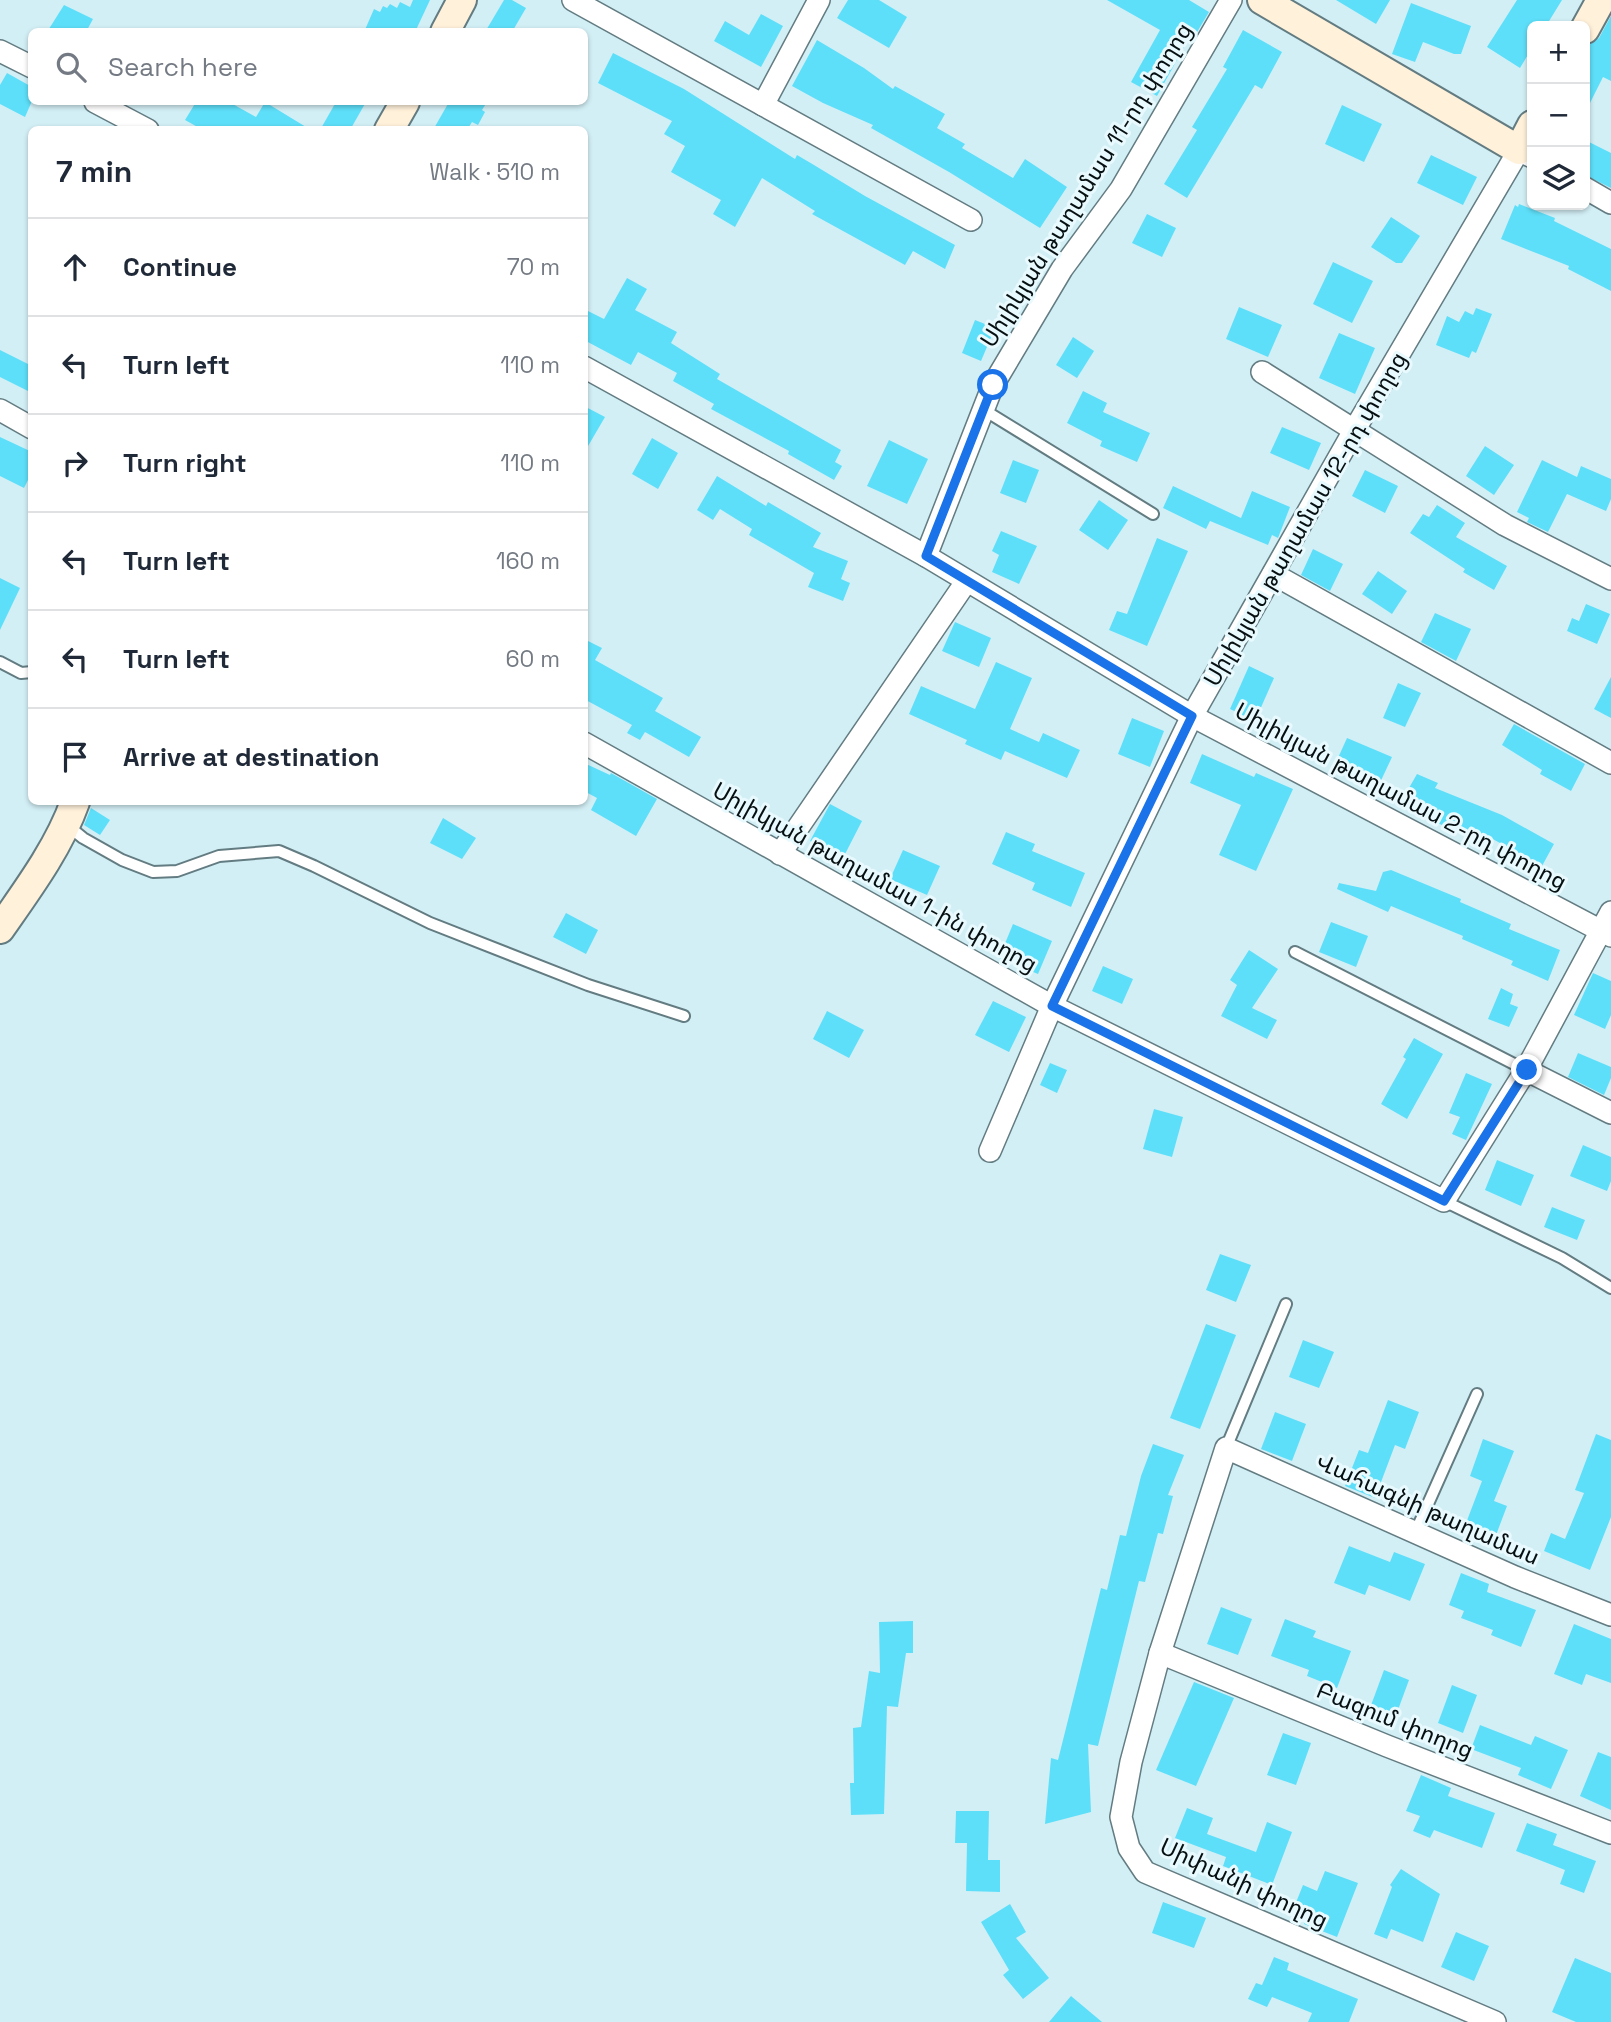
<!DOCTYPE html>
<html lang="en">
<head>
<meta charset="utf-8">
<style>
  body { margin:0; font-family:"Space Grotesk","Noto Sans Armenian",sans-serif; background:#f6f6f7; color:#1f2937 }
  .controls { position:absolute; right:21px; top:21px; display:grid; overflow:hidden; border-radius:10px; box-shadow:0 2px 5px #0004 }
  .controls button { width:63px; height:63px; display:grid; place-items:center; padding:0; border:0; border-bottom:2px solid #e0e1e3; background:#fff; color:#1f2937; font:35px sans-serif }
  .stop { position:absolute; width:21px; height:21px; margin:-16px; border:5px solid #1a73e8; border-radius:50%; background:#fff }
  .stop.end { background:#1a73e8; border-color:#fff; box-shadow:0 2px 7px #0008 }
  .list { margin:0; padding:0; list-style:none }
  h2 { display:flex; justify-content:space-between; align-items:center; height:91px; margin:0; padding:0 28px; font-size:30px }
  h2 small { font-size:23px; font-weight:400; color:#747a83 }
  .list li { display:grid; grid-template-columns:46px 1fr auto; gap:21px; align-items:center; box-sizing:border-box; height:98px; padding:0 28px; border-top:2px solid #e0e1e3 }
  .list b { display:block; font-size:26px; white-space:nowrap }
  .list em { font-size:23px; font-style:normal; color:#747a83 }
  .icon { flex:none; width:38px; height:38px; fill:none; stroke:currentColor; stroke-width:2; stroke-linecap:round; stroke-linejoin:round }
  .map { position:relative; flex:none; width:1611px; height:2022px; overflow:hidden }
  .search { position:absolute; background:#fff; box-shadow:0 2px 5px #0004; left:28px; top:28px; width:560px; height:77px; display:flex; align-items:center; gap:18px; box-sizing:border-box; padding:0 24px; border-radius:10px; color:#747a83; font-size:26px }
  .panel { position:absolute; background:#fff; box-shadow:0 2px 5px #0004; left:28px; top:126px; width:560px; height:679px; border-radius:10px }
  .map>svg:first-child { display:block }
  .building { fill:#5edff9 }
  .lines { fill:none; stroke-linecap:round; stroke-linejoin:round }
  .service-casing { stroke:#637c82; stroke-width:14 }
  .minor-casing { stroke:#637c82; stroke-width:24 }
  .secondary-casing { stroke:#637c82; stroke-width:32 }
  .service { stroke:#fff; stroke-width:10 }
  .minor { stroke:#fff; stroke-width:21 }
  .secondary { stroke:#fff1da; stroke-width:28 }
  .route { stroke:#1a73e8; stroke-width:9 }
  .labels { text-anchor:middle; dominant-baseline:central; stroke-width:6; stroke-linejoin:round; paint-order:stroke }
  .street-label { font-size:23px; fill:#060f11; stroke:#e9fafe }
</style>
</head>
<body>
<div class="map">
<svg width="1611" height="2022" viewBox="0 0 1611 2022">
  <rect width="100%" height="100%" fill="#d3eff6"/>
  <!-- building -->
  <g class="building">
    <polygon points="413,0 430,0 415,32 364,32 374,9 380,12 383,6 387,8 390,4 397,8 400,2 410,7"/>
    <polygon points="504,0 512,0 526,8 512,32 485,32"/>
    <polygon points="848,0 879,0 907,17 889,48 837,18"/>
    <polygon points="1107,0 1189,0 1209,12 1190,44 1187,42 1157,96 1131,82 1160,30"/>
    <polygon points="1336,0 1390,0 1376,24"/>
    <polygon points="1517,0 1562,0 1546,26 1532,26 1532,48 1520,68 1487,47"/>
    <polygon points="1411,3 1471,26 1461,54 1454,54 1423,42 1415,62 1392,54"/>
    <polygon points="64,5 93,19 86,32 47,32"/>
    <polygon points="761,14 783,26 761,67 714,41 725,21 749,35"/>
    <polygon points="1611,16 1611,81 1603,77 1585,113 1585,51 1588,45 1599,38"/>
    <polygon points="1243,30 1282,52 1262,89 1255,85 1187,198 1164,184 1197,130 1192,127 1227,69 1223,67"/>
    <polygon points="817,40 864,68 893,89 895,86 945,114 937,128 965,144 962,148 1013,178 1025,159 1067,187 1040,228 949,172 871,128 873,125 823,103 792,86"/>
    <polygon points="613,53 684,89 795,159 797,155 814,165 865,196 955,245 945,269 913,251 905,265 812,214 815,211 762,178 735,227 713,214 721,200 671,172 685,146 664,134 672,121 598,83"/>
    <polygon points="7,73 32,87 32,101 25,117 0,104 0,85"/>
    <polygon points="196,102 229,102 256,117 265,102 311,130 203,130 185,120"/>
    <polygon points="336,102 366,102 350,130 320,130"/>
    <polygon points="449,102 487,102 482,110 485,112 478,125 472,122 467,130 433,130"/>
    <polygon points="1342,105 1382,124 1364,162 1325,144"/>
    <polygon points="1585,140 1611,153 1611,188 1585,175"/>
    <polygon points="1431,155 1477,177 1463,205 1417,183"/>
    <polygon points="1519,204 1555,218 1554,221 1611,249 1611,291 1568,269 1569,266 1501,239 1515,205 1518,207"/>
    <polygon points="1147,214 1176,228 1162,257 1132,243"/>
    <polygon points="1391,217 1420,236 1402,263 1396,263 1371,247"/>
    <polygon points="1333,262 1373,281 1352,323 1313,304"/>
    <polygon points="627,278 647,289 635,310 677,332 671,343 720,374 717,379 841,450 835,462 842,466 834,480 788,454 789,451 711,409 714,404 673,381 677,373 638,352 631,365 584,340 584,309 604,319"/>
    <polygon points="1239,307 1282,325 1268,357 1226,339"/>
    <polygon points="1476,308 1492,314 1476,353 1472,351 1469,358 1436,345 1447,316 1459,322 1465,311 1473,315"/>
    <polygon points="975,320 995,328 981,361 962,353"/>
    <polygon points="1339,333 1375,348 1355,394 1319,378"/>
    <polygon points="1073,337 1094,351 1077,378 1056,365"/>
    <polygon points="0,350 32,366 32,393 0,377"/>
    <polygon points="1083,391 1107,403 1103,412 1150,433 1137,462 1100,446 1102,441 1067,423"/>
    <polygon points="584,406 605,417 584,453"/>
    <polygon points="1282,427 1321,443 1309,470 1270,453"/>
    <polygon points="0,437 32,452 32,472 24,488 0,476"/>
    <polygon points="652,438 678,453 658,489 632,474"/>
    <polygon points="889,440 928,459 907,504 867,486"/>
    <polygon points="1485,446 1514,465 1494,495 1466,476"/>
    <polygon points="1013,460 1039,470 1026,503 1000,493"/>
    <polygon points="1542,460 1577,477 1581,466 1611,479 1611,499 1606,511 1567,494 1548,532 1527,522 1529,518 1517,512"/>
    <polygon points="1365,470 1398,486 1385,513 1352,496"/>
    <polygon points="717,476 766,506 768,502 821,533 813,547 848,561 841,579 850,583 843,601 808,587 814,573 749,535 752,529 720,509 713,520 697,510"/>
    <polygon points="1173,486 1241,518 1252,491 1290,507 1278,538 1272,535 1268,545 1210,521 1206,529 1163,508"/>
    <polygon points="1099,500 1128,520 1108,550 1079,530"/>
    <polygon points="1437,505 1465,523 1456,537 1507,566 1494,590 1463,572 1465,569 1410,533 1423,514 1429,517"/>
    <polygon points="1001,531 1037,546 1019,584 992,572 999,555 992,551"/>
    <polygon points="1157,538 1188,551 1147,646 1109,630 1117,611 1127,614"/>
    <polygon points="1313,549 1343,564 1330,591 1301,575"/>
    <polygon points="1378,571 1407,591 1392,614 1362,594"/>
    <polygon points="0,578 20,588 0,630"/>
    <polygon points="1586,604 1610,614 1597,644 1567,631 1572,618 1579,621"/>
    <polygon points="1435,613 1471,629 1456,661 1421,642"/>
    <polygon points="955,622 991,638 979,667 942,651"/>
    <polygon points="584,639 602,648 595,660 663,698 655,711 701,737 689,757 645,732 640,740 627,733 632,725 584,699"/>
    <polygon points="996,662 1032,678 1010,729 1039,742 1043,733 1080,750 1067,778 1005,751 1001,760 965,744 967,740 909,714 921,686 975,709"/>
    <polygon points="1249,666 1274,678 1255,721 1230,709"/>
    <polygon points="1611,677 1611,718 1594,709"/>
    <polygon points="1398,683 1421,693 1405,727 1383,718"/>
    <polygon points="1132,718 1164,731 1150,767 1118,754"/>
    <polygon points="1514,724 1585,764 1571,791 1540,774 1542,770 1502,745"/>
    <polygon points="1347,738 1392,757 1377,789 1333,769"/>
    <polygon points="1202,754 1254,777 1256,773 1293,789 1256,871 1219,855 1241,805 1190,783"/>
    <polygon points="584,763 610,775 611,773 657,799 636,836 591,810 597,798 584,791"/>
    <polygon points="1417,774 1438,783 1435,788 1502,815 1554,844 1542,866 1489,837 1486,844 1412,812 1414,807 1405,803 1408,796 1405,795"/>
    <polygon points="830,804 862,821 843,858 810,841"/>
    <polygon points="91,808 110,820 100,835 84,825"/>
    <polygon points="443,818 476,838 462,859 430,843"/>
    <polygon points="1006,832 1035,844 1032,851 1085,873 1071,907 1032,890 1035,883 992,864"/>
    <polygon points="903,850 940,866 927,895 890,879"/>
    <polygon points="1391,870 1461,899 1460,902 1511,924 1509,929 1560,950 1548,981 1511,965 1513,961 1462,939 1463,936 1391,906 1388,912 1337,889 1339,883 1376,891 1383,872"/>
    <polygon points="566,913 598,930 586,954 553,937"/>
    <polygon points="1331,922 1368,936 1356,967 1319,952"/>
    <polygon points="1013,924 1052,941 1038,974 999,958"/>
    <polygon points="1249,950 1278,969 1252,1008 1277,1020 1267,1039 1221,1016 1237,985 1230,980"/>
    <polygon points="1103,966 1133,979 1122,1004 1092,991"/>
    <polygon points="1593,973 1611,981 1611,1015 1605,1029 1574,1015"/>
    <polygon points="1501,988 1513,994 1510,1004 1518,1007 1509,1027 1488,1019"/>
    <polygon points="993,1001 1026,1017 1009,1052 975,1035"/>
    <polygon points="827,1011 864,1030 849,1058 813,1039"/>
    <polygon points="1414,1038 1443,1054 1407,1119 1381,1104 1406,1059 1403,1057"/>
    <polygon points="1578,1053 1611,1067 1611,1078 1604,1095 1568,1077"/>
    <polygon points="1050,1063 1067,1070 1057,1093 1040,1085"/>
    <polygon points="1466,1073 1492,1084 1466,1140 1452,1134 1460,1117 1449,1113"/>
    <polygon points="1154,1109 1183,1117 1172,1157 1143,1149"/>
    <polygon points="1583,1145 1611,1157 1611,1181 1607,1191 1570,1176"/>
    <polygon points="1497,1160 1534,1175 1521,1206 1485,1190"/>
    <polygon points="1552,1207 1585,1220 1577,1240 1544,1227"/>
    <polygon points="1220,1254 1251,1265 1236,1302 1206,1290"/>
    <polygon points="1206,1324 1236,1335 1200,1429 1170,1418"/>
    <polygon points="1303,1340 1334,1352 1319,1388 1289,1377"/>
    <polygon points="1388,1400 1419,1412 1405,1449 1395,1445 1375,1498 1345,1486 1359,1450 1368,1453"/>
    <polygon points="1275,1412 1306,1424 1292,1461 1261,1449"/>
    <polygon points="1596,1434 1611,1440 1611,1517 1590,1570 1544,1551 1551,1533 1565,1539 1584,1493 1575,1490"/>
    <polygon points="1483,1439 1514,1451 1494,1501 1507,1506 1493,1543 1463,1531 1482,1481 1470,1476"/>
    <polygon points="1153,1444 1184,1455 1168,1495 1173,1496 1163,1534 1158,1533 1145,1582 1139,1581 1098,1746 1088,1744 1091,1812 1045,1824 1051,1758 1058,1760 1101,1588 1107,1590 1120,1535 1126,1536 1141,1476"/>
    <polygon points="1349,1546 1390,1562 1394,1552 1425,1564 1410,1601 1369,1585 1365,1595 1334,1583"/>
    <polygon points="1461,1573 1489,1584 1487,1592 1536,1610 1521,1647 1491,1635 1493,1630 1461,1618 1464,1611 1449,1605"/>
    <polygon points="1221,1607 1252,1619 1238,1655 1207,1644"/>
    <polygon points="1285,1619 1316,1631 1313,1637 1351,1651 1337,1688 1307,1676 1309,1670 1271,1656"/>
    <polygon points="913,1621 913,1653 906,1653 898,1707 887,1706 884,1814 851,1815 850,1783 854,1783 853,1728 861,1727 869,1671 880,1673 879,1622"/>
    <polygon points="1574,1624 1611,1639 1611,1683 1586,1674 1582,1685 1554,1674"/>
    <polygon points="1384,1670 1409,1680 1395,1718 1370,1708"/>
    <polygon points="1194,1682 1234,1698 1196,1786 1156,1770"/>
    <polygon points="1452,1685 1477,1695 1463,1733 1438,1723"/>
    <polygon points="1480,1725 1531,1745 1535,1736 1568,1750 1551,1789 1518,1775 1521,1768 1471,1749"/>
    <polygon points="1283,1733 1311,1743 1296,1785 1267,1775"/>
    <polygon points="1598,1752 1611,1757 1611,1810 1580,1796"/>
    <polygon points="1421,1775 1451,1788 1448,1796 1495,1813 1482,1848 1434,1830 1430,1838 1413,1831 1420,1816 1406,1811"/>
    <polygon points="1187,1808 1213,1818 1207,1834 1256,1852 1267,1822 1292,1832 1272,1885 1223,1866 1226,1857 1175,1838"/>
    <polygon points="956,1811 989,1811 988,1860 1000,1860 1000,1892 966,1891 967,1843 955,1843"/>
    <polygon points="1527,1823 1557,1834 1553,1845 1596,1861 1584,1893 1560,1884 1565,1870 1516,1851"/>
    <polygon points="1401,1869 1440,1894 1423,1942 1391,1929 1387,1939 1374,1934 1392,1887 1390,1885"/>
    <polygon points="1325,1871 1358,1883 1337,1937 1304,1924 1309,1911 1295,1905 1303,1885 1317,1891"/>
    <polygon points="1163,1902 1206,1918 1194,1948 1152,1933"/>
    <polygon points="1010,1904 1026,1932 1016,1938 1049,1978 1023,1999 1003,1975 1009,1970 981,1922"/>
    <polygon points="1456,1932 1489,1946 1474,1981 1441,1967"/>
    <polygon points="1274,1957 1289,1963 1287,1970 1358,1999 1349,2022 1308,2022 1312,2013 1272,1997 1267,2007 1248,1999 1256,1983 1262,1985"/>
    <polygon points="1575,1958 1611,1973 1611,2022 1576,2022 1552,2012"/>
    <polygon points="1071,1996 1102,2022 1049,2022"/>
  </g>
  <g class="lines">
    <!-- service casing -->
    <g class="service-casing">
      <g id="service">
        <polyline points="984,410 1153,514"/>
        <polyline points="0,662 21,673 32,672"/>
        <polyline points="67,825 83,838 122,860 153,872 177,871 219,856 279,851 314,866 430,923 588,985 684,1016"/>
        <polyline points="1295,952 1526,1070"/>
        <polyline points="1444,1201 1562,1258 1611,1288"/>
        <polyline points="1226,1448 1286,1304"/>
        <polyline points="1415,1533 1477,1394"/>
      </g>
    </g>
    <!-- minor casing -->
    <g class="minor-casing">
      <g id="minor">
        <polyline points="573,0 971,220"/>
        <polyline points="0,51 32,67"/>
        <polyline points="95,102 148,130"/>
        <polyline points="763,105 819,0"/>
        <polyline points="1585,188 1611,203"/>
        <polyline points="584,367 926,556 1192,716 1611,936"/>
        <polyline points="1262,372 1505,525 1611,579"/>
        <polyline points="0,410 32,428"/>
        <polyline points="926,556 993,385 1062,269 1121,189 1231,0"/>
        <polyline points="1273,574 1611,763"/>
        <polyline points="584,743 1052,1006 1444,1201 1526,1070 1611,912"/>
        <polyline points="780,854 966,582"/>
        <polyline points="1526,1070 1611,1113"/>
        <polyline points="990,1151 1052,1006 1192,716 1355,429 1519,150 1532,157"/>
        <polyline points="1160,1653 1387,1746 1611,1833"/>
        <polyline points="1495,2022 1145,1872 1129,1848 1121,1817 1131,1762 1160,1653 1226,1448 1515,1577 1611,1615"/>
      </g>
    </g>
    <!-- secondary casing -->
    <g class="secondary-casing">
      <g id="secondary">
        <polyline points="1262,0 1519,150 1532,125"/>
        <polyline points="1585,29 1601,0"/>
        <polyline points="445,32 462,0"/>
        <polyline points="389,130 405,102"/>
        <path d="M0,929C28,889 59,847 75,802"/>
      </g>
    </g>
    <!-- service -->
    <use href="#service" class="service"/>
    <!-- minor -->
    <use href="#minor" class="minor"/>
    <!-- secondary -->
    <use href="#secondary" class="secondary"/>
  </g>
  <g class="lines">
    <!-- route -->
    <polyline class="route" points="993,385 926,556 1192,716 1052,1006 1444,1201 1527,1070"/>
  </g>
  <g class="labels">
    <!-- street labels -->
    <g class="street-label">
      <text transform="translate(1086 185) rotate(-58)">Սիլիկյան թաղամաս 11-րդ փողոց</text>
      <text transform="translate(1305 519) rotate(-60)">Սիլիկյան թաղամաս 12-րդ փողոց</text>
      <text transform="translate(1401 796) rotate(28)">Սիլիկյան թաղամաս 2-րդ փողոց</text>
      <text transform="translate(875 877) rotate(29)">Սիլիկյան թաղամաս 1-ին փողոց</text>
      <text transform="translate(1428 1509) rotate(24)">Վահագնի թաղամաս</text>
      <text transform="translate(1395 1720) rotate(22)">Բազում փողոց</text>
      <text transform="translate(1244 1883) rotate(25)">Սիփանի փողոց</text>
    </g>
  </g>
</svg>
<div class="controls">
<button>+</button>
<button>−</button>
<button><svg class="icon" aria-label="layers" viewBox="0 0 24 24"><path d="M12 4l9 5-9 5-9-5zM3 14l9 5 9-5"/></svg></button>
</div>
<div class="stop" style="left:993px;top:385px"></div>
<div class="stop end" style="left:1527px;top:1070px"></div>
<div class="search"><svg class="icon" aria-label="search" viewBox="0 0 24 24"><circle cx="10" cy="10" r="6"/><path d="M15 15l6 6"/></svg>Search here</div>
<section class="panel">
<h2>7 min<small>Walk · 510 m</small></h2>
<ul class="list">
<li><svg class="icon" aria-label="ahead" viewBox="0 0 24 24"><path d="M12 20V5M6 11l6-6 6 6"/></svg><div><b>Continue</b></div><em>70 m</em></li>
<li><svg class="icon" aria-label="left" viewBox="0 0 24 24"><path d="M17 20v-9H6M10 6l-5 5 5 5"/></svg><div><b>Turn left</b></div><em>110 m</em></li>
<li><svg class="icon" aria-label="right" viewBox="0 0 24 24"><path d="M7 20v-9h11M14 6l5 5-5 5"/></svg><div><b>Turn right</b></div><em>110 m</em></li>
<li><svg class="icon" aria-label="left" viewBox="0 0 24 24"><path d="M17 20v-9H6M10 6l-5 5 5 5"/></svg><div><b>Turn left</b></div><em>160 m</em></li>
<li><svg class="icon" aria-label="left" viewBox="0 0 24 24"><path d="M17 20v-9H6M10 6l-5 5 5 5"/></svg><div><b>Turn left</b></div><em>60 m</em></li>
<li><svg class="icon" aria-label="arrive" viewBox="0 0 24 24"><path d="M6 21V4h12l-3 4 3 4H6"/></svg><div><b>Arrive at destination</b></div></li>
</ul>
</section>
</div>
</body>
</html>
